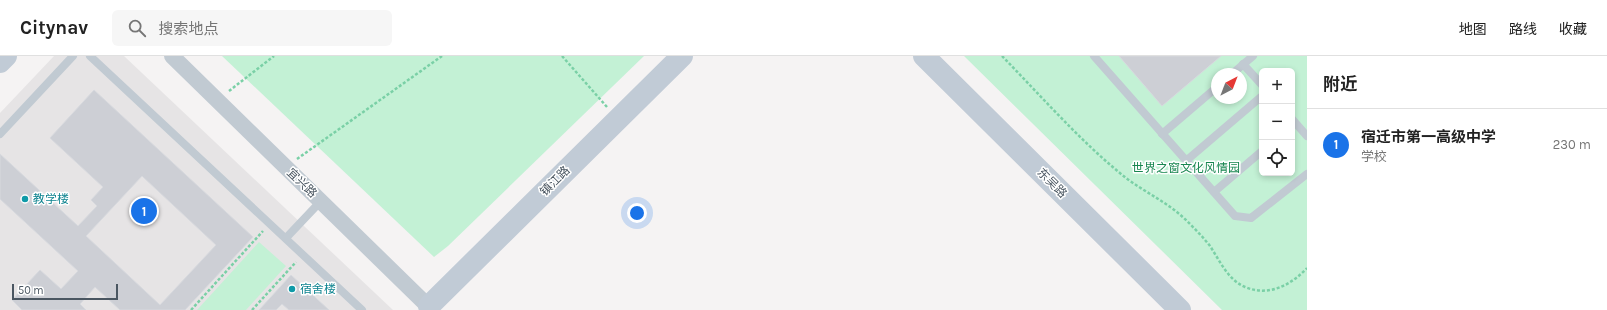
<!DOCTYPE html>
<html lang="zh">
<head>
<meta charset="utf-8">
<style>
  body { margin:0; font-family:Karla,"Noto Sans SC",sans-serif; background:#f6f6f6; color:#222 }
  .controls { position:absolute; right:12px; top:12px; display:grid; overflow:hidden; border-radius:6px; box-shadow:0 2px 6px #0003 }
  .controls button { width:36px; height:36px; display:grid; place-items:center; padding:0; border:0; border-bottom:1px solid #e0e0e0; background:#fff; color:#222; font:20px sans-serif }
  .compass { position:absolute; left:1211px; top:12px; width:36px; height:36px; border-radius:50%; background:#fff; box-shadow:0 2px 6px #0003; rotate:42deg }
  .scale { position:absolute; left:12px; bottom:10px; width:106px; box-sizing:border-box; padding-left:4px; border:2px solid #4a5661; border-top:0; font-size:11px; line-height:14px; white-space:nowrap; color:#4a5661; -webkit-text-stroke:3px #fff; paint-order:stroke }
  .you { position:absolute; left:637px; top:157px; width:14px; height:14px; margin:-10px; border:3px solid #fff; border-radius:50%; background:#1a73e8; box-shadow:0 0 0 6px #1a73e833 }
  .badge { display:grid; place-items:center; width:26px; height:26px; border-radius:50%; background:#1a73e8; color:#fff; font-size:13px; font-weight:700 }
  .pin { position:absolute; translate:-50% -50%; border:2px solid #fff; box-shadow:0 1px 4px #0006 }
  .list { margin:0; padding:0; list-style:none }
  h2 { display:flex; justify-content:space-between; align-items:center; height:52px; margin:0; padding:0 16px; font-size:17px }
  h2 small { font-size:13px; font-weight:400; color:#767676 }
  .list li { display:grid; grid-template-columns:26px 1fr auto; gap:12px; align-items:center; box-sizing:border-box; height:72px; padding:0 16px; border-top:1px solid #e0e0e0 }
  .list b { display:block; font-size:15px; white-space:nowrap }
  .list p { margin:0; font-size:13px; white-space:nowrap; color:#767676 }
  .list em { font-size:13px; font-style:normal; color:#767676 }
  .icon { flex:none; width:22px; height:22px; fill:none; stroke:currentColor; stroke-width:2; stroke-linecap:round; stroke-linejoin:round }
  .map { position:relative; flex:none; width:1307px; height:254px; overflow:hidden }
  header { display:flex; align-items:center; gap:24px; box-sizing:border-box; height:56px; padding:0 20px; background:#fff; border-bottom:1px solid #e0e0e0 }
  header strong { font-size:19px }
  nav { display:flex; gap:22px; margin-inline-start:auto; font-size:14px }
  .search { width:280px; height:36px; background:#f6f6f6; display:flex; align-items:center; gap:10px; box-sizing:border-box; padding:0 14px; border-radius:6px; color:#767676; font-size:15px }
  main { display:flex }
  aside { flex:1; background:#fff }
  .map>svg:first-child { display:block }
  .education { fill:#e6e4e5 }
  .green { fill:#c3f1d5; fill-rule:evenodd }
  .building { fill:#cdcfd5; stroke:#d7d9de; fill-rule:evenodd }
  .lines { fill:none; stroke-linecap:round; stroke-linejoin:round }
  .path { stroke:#7ad0a6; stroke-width:2.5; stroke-dasharray:3 2; stroke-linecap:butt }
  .lane { stroke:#c1cad2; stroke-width:8 }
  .street { stroke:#c1cad2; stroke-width:16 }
  .secondary { stroke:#c1cbd6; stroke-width:22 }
  .culture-dot { fill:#0f9aa8; stroke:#fff; stroke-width:1.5 }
  .labels { text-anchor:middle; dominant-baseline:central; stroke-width:3; stroke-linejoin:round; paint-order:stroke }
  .park-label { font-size:12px; fill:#17864f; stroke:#fff }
  .street-label { font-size:12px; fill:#4a5661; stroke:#fff }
  .culture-label { font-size:12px; fill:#0d838f; stroke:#fff; text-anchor:start }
</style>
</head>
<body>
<header>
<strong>Citynav</strong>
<div class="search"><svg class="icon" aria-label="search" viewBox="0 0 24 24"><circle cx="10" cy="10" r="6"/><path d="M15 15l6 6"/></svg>搜索地点</div>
<nav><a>地图</a><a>路线</a><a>收藏</a></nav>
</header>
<main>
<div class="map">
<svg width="1307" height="254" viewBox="0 0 1307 254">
  <rect width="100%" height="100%" fill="#f5f3f3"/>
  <!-- education -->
  <polygon class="education" points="54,0 124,0 393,254 0,254 0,57"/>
  <!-- green -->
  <g class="green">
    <polygon points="222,0 644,0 448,190 434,201"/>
    <path d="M964,0H1307V254H1222ZM1262,15H1292V117H1262ZM1217,18H1241V42H1217Z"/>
    <polygon points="259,186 286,210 246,254 197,254"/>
  </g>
  <!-- building -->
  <g class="building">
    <polygon points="1119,0 1221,0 1162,50"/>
    <path d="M94,34L253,181L185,254H120L95,231L80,248L86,254H22L12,244L40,214L61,233L78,215L0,143V98L78,170L97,150L91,144L103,131L50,82ZM142,120L216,189L160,249L86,180Z"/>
    <polygon points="291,219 329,254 289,254 282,248 276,254 259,254"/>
  </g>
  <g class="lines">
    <!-- path -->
    <g class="path">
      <polyline points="562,0 607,51"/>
      <path d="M1002,0C1042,41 1081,86 1126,122C1146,137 1169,147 1187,165C1195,173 1203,181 1210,190C1220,205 1228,224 1245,231C1269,241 1291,229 1307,212"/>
      <polyline points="229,35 274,0"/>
      <polyline points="297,103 442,0"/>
      <polyline points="191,254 263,175"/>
      <polyline points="252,254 296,206"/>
    </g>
    <!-- lane -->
    <g class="lane">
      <polyline points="90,0 362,254"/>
      <polyline points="1094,0 1235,160 1251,162 1307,118"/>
      <polyline points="1243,8 1262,29"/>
      <polyline points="1232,18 1253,0"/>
      <polyline points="1292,63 1307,80"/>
      <polyline points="0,78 73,0"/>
      <polyline points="1162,78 1217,31"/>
      <polyline points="1187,104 1262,40"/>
      <polyline points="1214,136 1262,95"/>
      <polyline points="286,182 321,145"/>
    </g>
    <!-- street -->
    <polyline class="street" points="172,0 432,254"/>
    <!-- secondary -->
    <g class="secondary">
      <polyline points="924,0 1180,254"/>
      <polyline points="0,6 6,0"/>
      <polyline points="429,250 682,0"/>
    </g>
  </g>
  <!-- markers -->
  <g class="culture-dot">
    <circle cx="25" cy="143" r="4"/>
    <circle cx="292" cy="233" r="4"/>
  </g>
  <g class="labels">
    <!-- park labels -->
    <g class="park-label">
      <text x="1186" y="112">世界之窗文化风情园</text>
    </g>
    <!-- street labels -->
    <g class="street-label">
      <text transform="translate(555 125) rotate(-45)">镇江路</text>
      <text transform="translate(302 127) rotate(44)">宜兴路</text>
      <text transform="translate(1052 127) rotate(45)">东吴路</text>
    </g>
    <!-- culture labels -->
    <g class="culture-label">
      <text x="33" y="143">教学楼</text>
      <text x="300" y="233">宿舍楼</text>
    </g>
  </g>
</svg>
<div class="controls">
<button>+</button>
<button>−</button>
<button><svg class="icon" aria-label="locate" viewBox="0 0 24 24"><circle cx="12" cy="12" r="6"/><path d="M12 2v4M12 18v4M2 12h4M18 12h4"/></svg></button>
</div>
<svg class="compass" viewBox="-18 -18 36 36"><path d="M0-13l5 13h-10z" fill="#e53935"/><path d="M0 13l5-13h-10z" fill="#767676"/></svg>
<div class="scale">50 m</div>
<div class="you"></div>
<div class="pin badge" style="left:144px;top:155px">1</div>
</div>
<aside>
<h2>附近<small></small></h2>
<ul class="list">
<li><span class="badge">1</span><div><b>宿迁市第一高级中学</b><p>学校</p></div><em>230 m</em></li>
</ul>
</aside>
</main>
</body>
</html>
